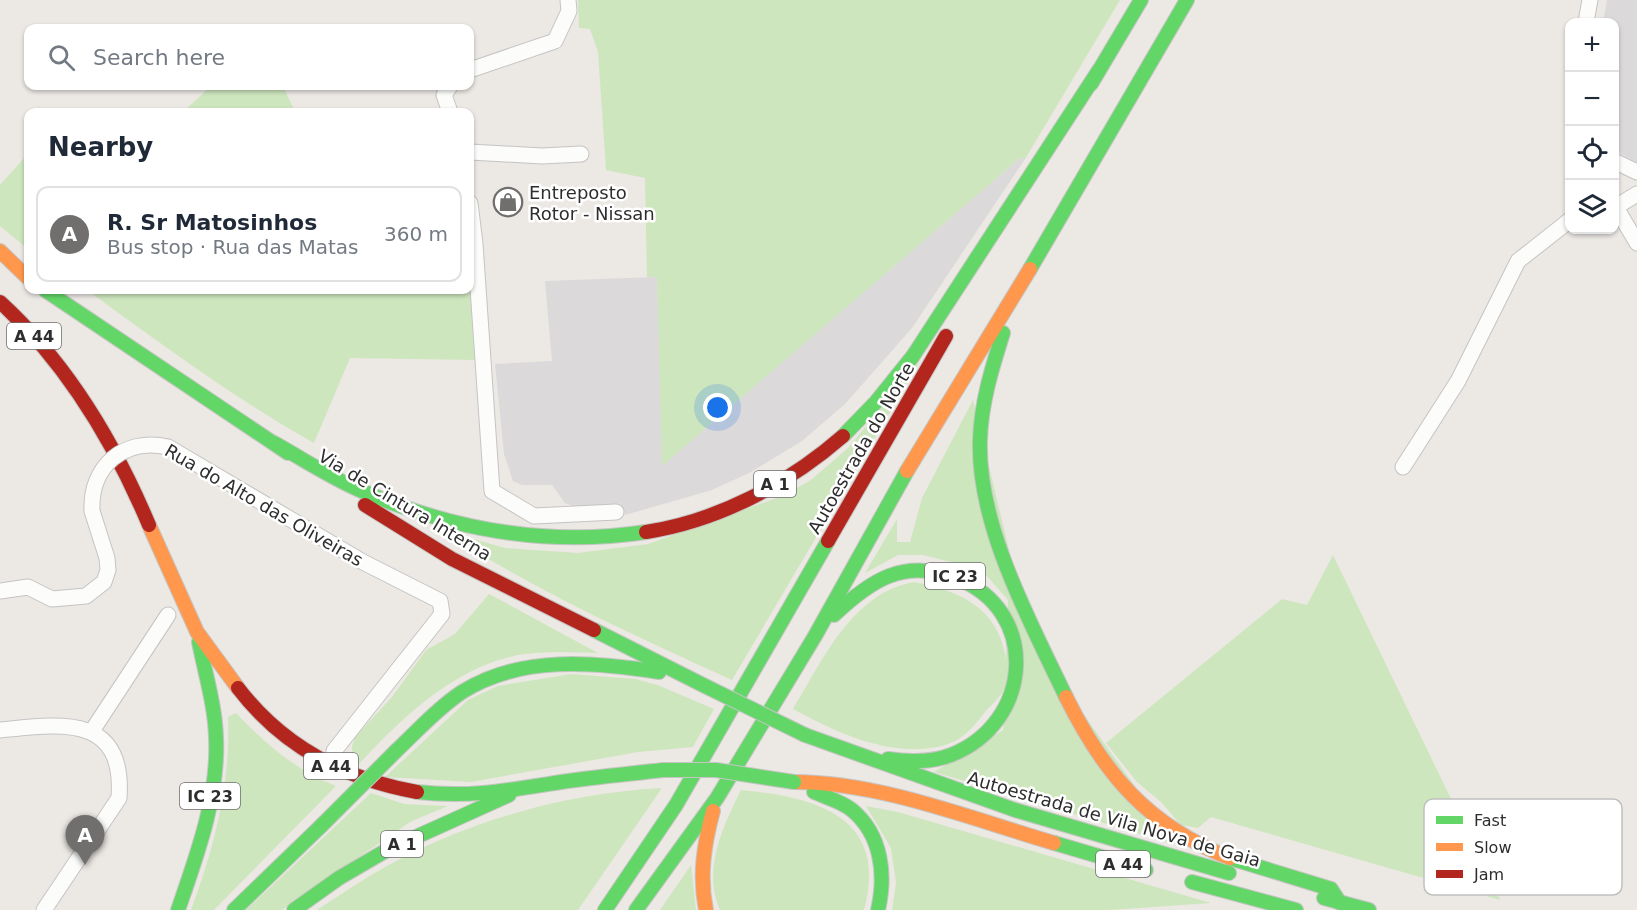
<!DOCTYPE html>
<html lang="en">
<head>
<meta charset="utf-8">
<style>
  body { margin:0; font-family:"DejaVu Sans",sans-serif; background:#f2f2f3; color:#1f2937 }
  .controls { position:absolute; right:18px; top:18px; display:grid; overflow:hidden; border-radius:12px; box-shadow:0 2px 4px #0004 }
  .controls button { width:54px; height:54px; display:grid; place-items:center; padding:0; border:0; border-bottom:2px solid #e0e1e3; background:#fff; color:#1f2937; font:30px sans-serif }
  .you { position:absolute; left:718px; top:408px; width:21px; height:21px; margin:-15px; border:4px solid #fff; border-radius:50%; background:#1a73e8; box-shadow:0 0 0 9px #1a73e833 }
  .badge { display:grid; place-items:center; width:39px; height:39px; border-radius:50%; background:#706f6e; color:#fff; font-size:20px; font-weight:700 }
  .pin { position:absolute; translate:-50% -50px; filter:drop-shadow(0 2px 3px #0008) }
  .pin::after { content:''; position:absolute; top:32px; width:21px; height:18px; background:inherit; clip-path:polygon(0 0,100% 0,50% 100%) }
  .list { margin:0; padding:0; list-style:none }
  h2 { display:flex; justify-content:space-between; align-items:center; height:78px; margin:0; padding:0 24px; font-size:26px }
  h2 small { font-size:20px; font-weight:400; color:#747a83 }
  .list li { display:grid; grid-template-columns:39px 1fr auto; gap:18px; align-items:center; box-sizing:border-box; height:96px; margin:0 12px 12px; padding:0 12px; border:2px solid #e0e1e3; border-radius:12px }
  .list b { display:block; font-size:22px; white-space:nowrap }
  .list p { margin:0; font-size:20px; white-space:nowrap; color:#747a83 }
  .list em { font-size:20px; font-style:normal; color:#747a83 }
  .icon { flex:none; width:33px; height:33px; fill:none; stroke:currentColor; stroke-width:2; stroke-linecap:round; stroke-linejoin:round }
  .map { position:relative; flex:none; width:1637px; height:910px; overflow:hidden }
  .search { position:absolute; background:#fff; box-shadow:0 2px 4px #0004; left:24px; top:24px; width:450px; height:66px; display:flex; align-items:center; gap:15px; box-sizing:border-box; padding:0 21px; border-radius:12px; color:#747a83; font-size:22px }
  .panel { position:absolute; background:#fff; box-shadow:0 2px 4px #0004; left:24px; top:108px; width:450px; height:186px; border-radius:12px }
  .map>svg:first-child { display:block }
  .industrial { fill:#dcd9db }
  .green { fill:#cee6be }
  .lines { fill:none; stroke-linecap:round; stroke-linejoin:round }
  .street-casing { stroke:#c5c4c5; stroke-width:17 }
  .fast-casing { stroke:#c6c5c4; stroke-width:16 }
  .slow-casing { stroke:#c6c5c4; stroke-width:16 }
  .jam-casing { stroke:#c6c5c4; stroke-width:16 }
  .street { stroke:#fcfcfb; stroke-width:15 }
  .fast { stroke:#63d668; stroke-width:14 }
  .slow { stroke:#ff974d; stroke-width:14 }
  .jam { stroke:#b3261e; stroke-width:14 }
  .street-bridge-casing { stroke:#c5c4c5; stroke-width:17; stroke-linecap:butt }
  .fast-bridge-casing { stroke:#c6c5c4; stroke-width:16; stroke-linecap:butt }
  .street-bridge { stroke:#fcfcfb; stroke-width:15 }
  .fast-bridge { stroke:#63d668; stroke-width:14 }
  .labels { text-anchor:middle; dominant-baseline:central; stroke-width:5; stroke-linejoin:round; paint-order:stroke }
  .shield { fill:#fff; stroke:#6d6d6d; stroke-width:1.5 }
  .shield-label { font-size:16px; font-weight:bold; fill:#2e2e2e }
  .poi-label { font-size:18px; fill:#2e2e2e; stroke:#fff; text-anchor:start }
  .street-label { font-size:18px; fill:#2e2e2e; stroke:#fff }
  .key { fill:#fff; stroke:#c0c0c0; stroke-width:1.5 }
  .key-label { font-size:16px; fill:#2e2e2e }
</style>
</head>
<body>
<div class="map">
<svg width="1637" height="910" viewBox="0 0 1637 910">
  <rect width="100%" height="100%" fill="#ece8e4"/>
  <!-- industrial -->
  <g class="industrial">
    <polygon points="1607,0 1637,0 1637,163 1615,150 1614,22 1603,22"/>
    <polygon points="1020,158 1025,159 912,328 845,404 802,441 749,473 712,490 625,515 620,503 618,506 578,508 565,503 552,485 522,485 513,481 504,454 495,364 552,361 545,281 657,277 663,465"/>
  </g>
  <!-- green -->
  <g class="green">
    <polygon points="578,0 1120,0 1025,159 1020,158 662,466 657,277 647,277 645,178 606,170 598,52 590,29 579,28"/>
    <polygon points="211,86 283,86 295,112 183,112"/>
    <polygon points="28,154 28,249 0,226 0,185"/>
    <path d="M470,270L476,360L350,358L314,443C234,398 161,344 87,290H470Z"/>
    <path d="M920,361L732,680C634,635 533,590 442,530L505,548L578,553L648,544L782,496L811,480L848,448Z"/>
    <polygon points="973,400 1031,641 1177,845 934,772 1003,730 1008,600 987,576 974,568 923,555 898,555 865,573 897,519 897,542 910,542 922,498"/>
    <polygon points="1333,555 1500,900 1211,817 1198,828 1181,825 1161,802 1137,782 1106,743 1282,599 1307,605"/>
    <path d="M914,582C954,590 991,603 1003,646C1006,658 1009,676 1005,687C1002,696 991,705 985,712C966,737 954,747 921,749C875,751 832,730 793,709C823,660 852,593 914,582Z"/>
    <path d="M489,594L598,653C570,653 537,650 510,657C450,671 399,721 358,765L353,761L352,747L355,737L392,697L426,650L455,634Z"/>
    <polygon points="571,674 636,679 660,686 714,709 693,747 638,752 471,782 385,777 468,700 498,686"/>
    <path d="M236,713C266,744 295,770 336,786L214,910H191C214,848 231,784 228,717Z"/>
    <path d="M662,788L578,910H317C340,895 363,879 387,866C470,820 567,793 662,788Z"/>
    <path d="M741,790C816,797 889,817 864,910H720C702,870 723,826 741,790Z"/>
    <polygon points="371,793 404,804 448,806 410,822 282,910 246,910"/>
    <polygon points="866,806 898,812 1211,903 1110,910 892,910 896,883 891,848"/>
    <polygon points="691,865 696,910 660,910"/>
  </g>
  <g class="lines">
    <!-- street casing -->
    <g class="street-casing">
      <g id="street">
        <polyline points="1586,22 1590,0"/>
        <polyline points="470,70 555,41 569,11 568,0"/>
        <polyline points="450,112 444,95 450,86"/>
        <polyline points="470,152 542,156 581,154"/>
        <polyline points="1614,161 1637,172"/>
        <polyline points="470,203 475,244 492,491 534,516 616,512"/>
        <polyline points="1614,204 1637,243"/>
        <polyline points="1614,208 1637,194"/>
        <polyline points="168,447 363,562 440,601 442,614 334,751"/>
        <polyline points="1403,467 1458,381 1518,261 1570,220"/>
        <polyline points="0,591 28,587 52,599 86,596 104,582 108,570 107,558 92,511"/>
        <path d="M0,730C60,724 125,713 119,798L44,910"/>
        <polyline points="92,731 168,615"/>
      </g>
    </g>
    <!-- fast casing -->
    <g class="fast-casing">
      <g id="fast">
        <polyline points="1091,84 1141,0"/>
        <polyline points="1030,269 1187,0"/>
        <polyline points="45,290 288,453"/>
        <path d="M1003,333C992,368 981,403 980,440C977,525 1030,621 1066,697"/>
        <polyline points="843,436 876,402 913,356 1099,70"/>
        <path d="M274,443C303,459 331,478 362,491C453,530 547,547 646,532"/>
        <path d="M834,615C871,580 904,558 956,578C1041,610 1033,723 951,755C930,763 909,762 888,759"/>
        <polyline points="594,630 705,686"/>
        <polyline points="805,735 1015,810 1229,873"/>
        <path d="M397,750C418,730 438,708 462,692C520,655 594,662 659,672"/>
        <path d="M417,792C470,798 510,790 561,782C595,777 629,774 663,770"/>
        <path d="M814,792C827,798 841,801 852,810C882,835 886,875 878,910"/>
        <polyline points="1054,843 1146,870"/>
        <polyline points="1230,858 1331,889 1340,903"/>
        <polyline points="1192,882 1296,910"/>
        <polyline points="1324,898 1369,910"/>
        <path d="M178,910C197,855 219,796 216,737C215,705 205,673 199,642"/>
        <polyline points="234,910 321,826"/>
        <polyline points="294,910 339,878 387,850 509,795"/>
        <polyline points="605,910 676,805 828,541"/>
        <polyline points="636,910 717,798 815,636 907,471"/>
      </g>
    </g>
    <!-- slow casing -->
    <g class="slow-casing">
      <g id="slow">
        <polyline points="0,251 28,278"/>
        <polyline points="907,471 1030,269"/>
        <polyline points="149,525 197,632 238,688"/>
        <path d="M1066,697C1104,774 1148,826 1230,858"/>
        <path d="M794,782C879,782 972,819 1054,843"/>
        <path d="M706,910C699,876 704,844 713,811"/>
      </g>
    </g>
    <!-- jam casing -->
    <g class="jam-casing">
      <g id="jam">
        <path d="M0,302C67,363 114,442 149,525"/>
        <polyline points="365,505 452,559 594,630"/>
        <path d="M646,532C718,521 788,484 843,436"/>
        <polyline points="828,541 946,336"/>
        <path d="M238,688C283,747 345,779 417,792"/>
      </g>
    </g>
    <!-- street -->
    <use href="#street" class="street"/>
    <!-- fast -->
    <use href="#fast" class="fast"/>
    <!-- slow -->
    <use href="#slow" class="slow"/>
    <!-- jam -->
    <use href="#jam" class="jam"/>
    <!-- street-bridge casing -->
    <g class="street-bridge-casing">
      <path id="street-bridge" d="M92,511C90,466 124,437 168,447"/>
    </g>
    <!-- fast-bridge casing -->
    <g class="fast-bridge-casing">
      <g id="fast-bridge">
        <polyline points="705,686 805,735"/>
        <polyline points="663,770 716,770 794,782"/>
        <polyline points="321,826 397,750"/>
      </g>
    </g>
    <!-- street-bridge -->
    <use href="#street-bridge" class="street-bridge"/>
    <!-- fast-bridge -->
    <use href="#fast-bridge" class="fast-bridge"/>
  </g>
  <!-- icons -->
  <defs>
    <g id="shop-ring" transform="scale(1.5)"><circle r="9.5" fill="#fff" stroke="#706f6e" stroke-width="1.5"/><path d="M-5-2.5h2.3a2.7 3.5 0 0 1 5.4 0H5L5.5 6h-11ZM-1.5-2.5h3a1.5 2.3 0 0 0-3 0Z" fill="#706f6e"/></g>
  </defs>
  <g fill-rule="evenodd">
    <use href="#shop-ring" x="508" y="202"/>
  </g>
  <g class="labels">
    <!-- shield labels -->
    <g class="shield">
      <rect x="7" y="323" width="54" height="26" rx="4.5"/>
      <rect x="754" y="471" width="42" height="26" rx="4.5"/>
      <rect x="925" y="563" width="60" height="26" rx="4.5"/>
      <rect x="304" y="753" width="54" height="26" rx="4.5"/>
      <rect x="180" y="783" width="60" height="26" rx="4.5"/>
      <rect x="381" y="831" width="42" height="26" rx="4.5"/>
      <rect x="1096" y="851" width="54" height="26" rx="4.5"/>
    </g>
    <g class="shield-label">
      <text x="34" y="336">A 44</text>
      <text x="775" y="484">A 1</text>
      <text x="955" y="576">IC 23</text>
      <text x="331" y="766">A 44</text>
      <text x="210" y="796">IC 23</text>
      <text x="402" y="844">A 1</text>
      <text x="1123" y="864">A 44</text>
    </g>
    <!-- poi labels -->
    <g class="poi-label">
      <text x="529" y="192">Entreposto<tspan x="529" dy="21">Rotor - Nissan</tspan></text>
    </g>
    <!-- street labels -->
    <g class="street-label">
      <text transform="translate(861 448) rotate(-60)">Autoestrada do Norte</text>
      <text transform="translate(264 505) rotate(30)">Rua do Alto das Oliveiras</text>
      <text transform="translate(405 505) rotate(31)">Via de Cintura Interna</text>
      <text transform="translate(1114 819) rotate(16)">Autoestrada de Vila Nova de Gaia</text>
    </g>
  </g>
  <!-- legend -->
  <rect x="1424" y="799" width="198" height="96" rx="9" class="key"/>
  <rect x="1436" y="816" width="27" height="8" fill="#63d668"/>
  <rect x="1436" y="843" width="27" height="8" fill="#ff974d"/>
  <rect x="1436" y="870" width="27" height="8" fill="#b3261e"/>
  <g class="key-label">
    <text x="1474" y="826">Fast</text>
    <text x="1474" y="853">Slow</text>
    <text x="1474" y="880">Jam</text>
  </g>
</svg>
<div class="controls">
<button>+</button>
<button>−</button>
<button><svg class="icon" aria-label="locate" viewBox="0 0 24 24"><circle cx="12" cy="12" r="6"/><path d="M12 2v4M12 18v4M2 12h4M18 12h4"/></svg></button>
<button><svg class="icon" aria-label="layers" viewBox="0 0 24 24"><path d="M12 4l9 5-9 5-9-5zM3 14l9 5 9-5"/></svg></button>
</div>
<div class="you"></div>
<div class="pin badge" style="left:85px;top:865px">A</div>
<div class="search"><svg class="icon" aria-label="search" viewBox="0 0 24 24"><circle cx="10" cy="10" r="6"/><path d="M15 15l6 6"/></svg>Search here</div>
<section class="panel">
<h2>Nearby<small></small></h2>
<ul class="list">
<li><span class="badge">A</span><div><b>R. Sr Matosinhos</b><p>Bus stop · Rua das Matas</p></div><em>360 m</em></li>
</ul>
</section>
</div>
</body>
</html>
